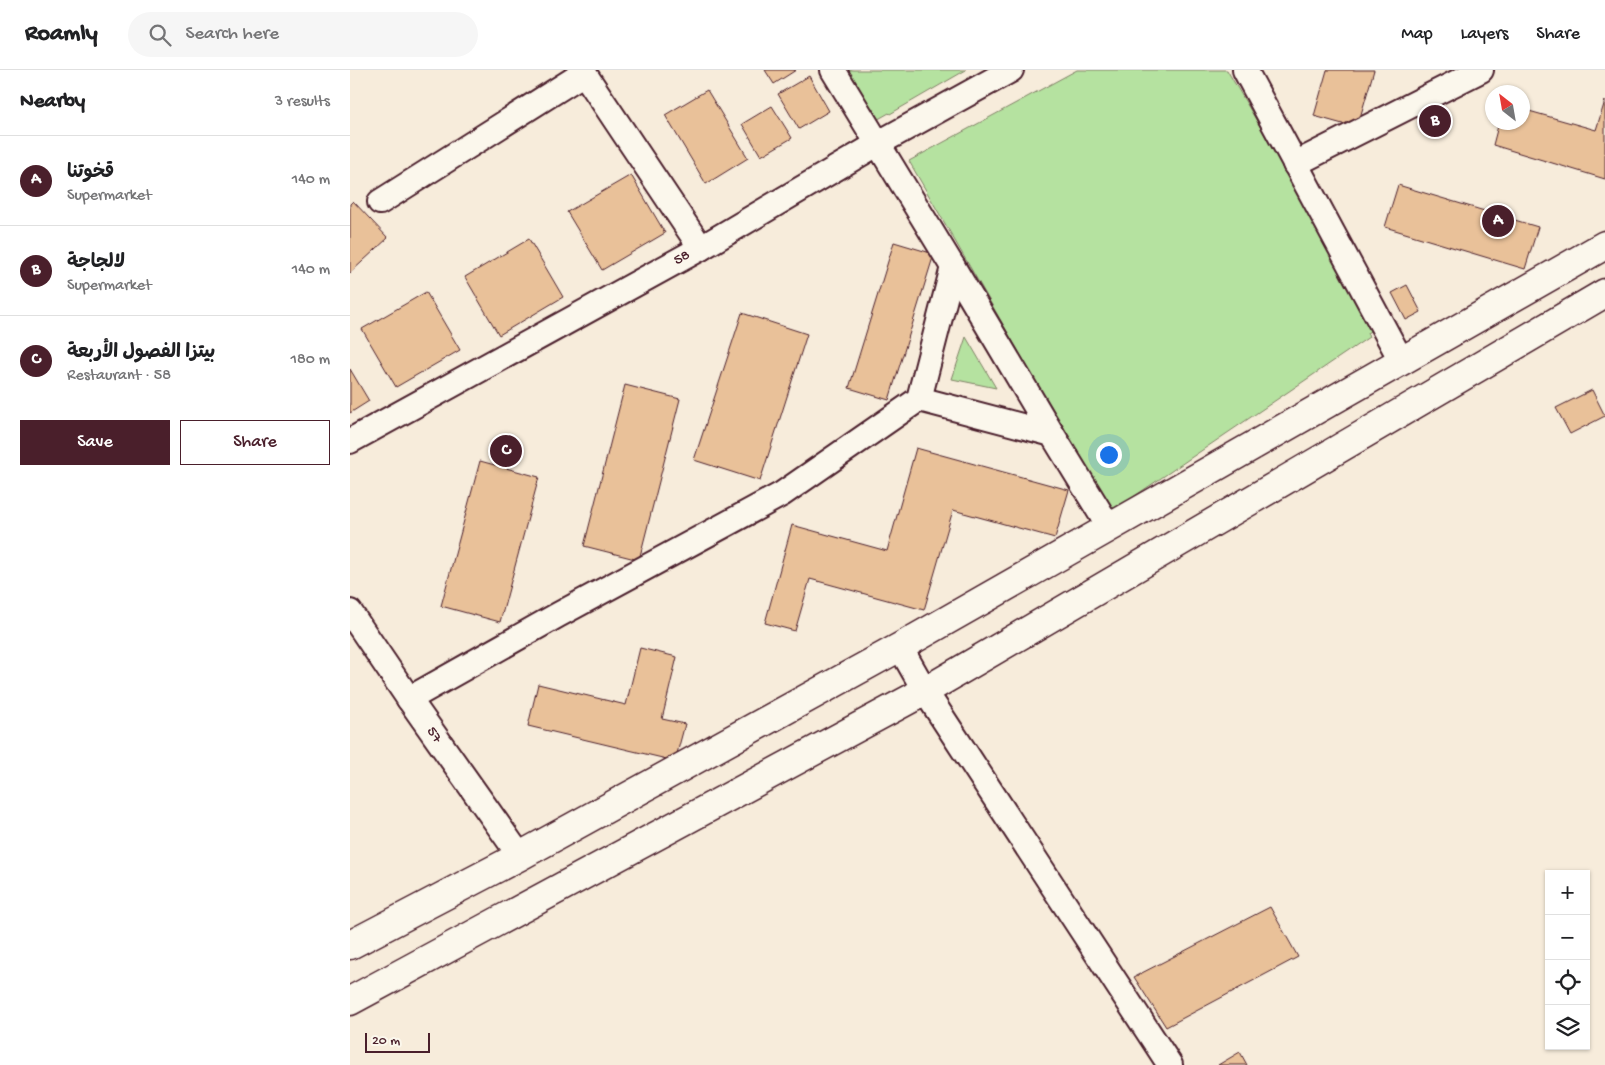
<!DOCTYPE html>
<html lang="en">
<head>
<meta charset="utf-8">
<style>
  body { margin:0; font-family:"Gochi Hand","Playpen Sans Arabic",sans-serif; background:#f6f6f6; color:#202124 }
  .controls { position:absolute; right:15px; bottom:15px; display:grid; overflow:hidden; border-radius:0px; box-shadow:0 1px 4px #0004 }
  .controls button { width:45px; height:45px; display:grid; place-items:center; padding:0; border:0; border-bottom:1px solid #e0e0e0; background:#fff; color:#202124; font:25px sans-serif }
  .compass { position:absolute; left:1135px; top:15px; width:45px; height:45px; border-radius:50%; background:#fff; box-shadow:0 1px 4px #0004; rotate:329deg }
  .scale { position:absolute; left:15px; bottom:12px; width:65px; box-sizing:border-box; padding-left:5px; border:2px solid #4a1f2b; border-top:0; font-size:14px; line-height:18px; white-space:nowrap; color:#4a1f2b; -webkit-text-stroke:4px #fbf7ec; paint-order:stroke }
  .you { position:absolute; left:758px; top:384px; width:18px; height:18px; margin:-12px; border:4px solid #fff; border-radius:50%; background:#1a73e8; box-shadow:0 0 0 8px #1a73e833 }
  .badge { display:grid; place-items:center; width:32px; height:32px; border-radius:50%; background:#4a1f2b; color:#fff; font-size:16px; font-weight:700 }
  .pin { position:absolute; translate:-50% -50%; border:2px solid #fff; box-shadow:0 1px 5px #0006 }
  .list { margin:0; padding:0; list-style:none }
  h2 { display:flex; justify-content:space-between; align-items:center; height:65px; margin:0; padding:0 20px; font-size:21px }
  h2 small { font-size:16px; font-weight:400; color:#757577 }
  .list li { display:grid; grid-template-columns:32px 1fr auto; gap:15px; align-items:center; box-sizing:border-box; height:90px; padding:0 20px; border-top:1px solid #e0e0e0 }
  .list b { display:block; font-size:19px; white-space:nowrap }
  .list p { margin:0; font-size:16px; white-space:nowrap; color:#757577 }
  .list em { font-size:16px; font-style:normal; color:#757577 }
  .actions { display:flex; gap:10px; padding:15px 20px }
  .actions a { flex:1; padding:11px 0; border:1px solid #4a1f2b; border-radius:0px; text-align:center; font-size:18px; color:#4a1f2b }
  .actions .main { background:#4a1f2b; color:#fff }
  .icon { flex:none; width:28px; height:28px; fill:none; stroke:currentColor; stroke-width:2; stroke-linecap:round; stroke-linejoin:round }
  .map { position:relative; flex:none; width:1255px; height:995px; overflow:hidden }
  header { display:flex; align-items:center; gap:30px; box-sizing:border-box; height:70px; padding:0 25px; background:#fff; border-bottom:1px solid #e0e0e0 }
  header strong { font-size:24px }
  nav { display:flex; gap:28px; margin-inline-start:auto; font-size:18px }
  .search { width:350px; height:45px; background:#f6f6f6; display:flex; align-items:center; gap:12px; box-sizing:border-box; padding:0 18px; border-radius:28px; color:#757577; font-size:19px }
  main { display:flex }
  aside { flex:1; background:#fff }
  .map>svg:first-child { display:block }
  .green { fill:#b5e2a0; stroke:#808066 }
  .building { fill:#e9c199; stroke:#4a1f2b }
  .lines { fill:none; stroke-linecap:round; stroke-linejoin:round }
  .minor-casing { stroke:#4a1f2b; stroke-width:28 }
  .major-casing { stroke:#4a1f2b; stroke-width:31 }
  .minor { stroke:#fbf7ec; stroke-width:24 }
  .major { stroke:#fbf7ec; stroke-width:28 }
  .labels { text-anchor:middle; dominant-baseline:central; stroke-width:4; stroke-linejoin:round; paint-order:stroke }
  .street-label { font-size:15px; fill:#4a1f2b; stroke:#fbf7ec }
</style>
</head>
<body>
<header>
<strong>Roamly</strong>
<div class="search"><svg class="icon" aria-label="search" viewBox="0 0 24 24"><circle cx="10" cy="10" r="6"/><path d="M15 15l6 6"/></svg>Search here</div>
<nav><a>Map</a><a>Layers</a><a>Share</a></nav>
</header>
<main>
<aside>
<h2>Nearby<small>3 results</small></h2>
<ul class="list">
<li><span class="badge">A</span><div><b>قخوتنا</b><p>Supermarket</p></div><em>140 m</em></li>
<li><span class="badge">B</span><div><b>لالجاجة</b><p>Supermarket</p></div><em>140 m</em></li>
<li><span class="badge">C</span><div><b>بيتزا الفصول الأربعة</b><p>Restaurant · 58</p></div><em>180 m</em></li>
</ul>
<div class="actions"><a class="main">Save</a><a>Share</a></div>
</aside>
<div class="map">
<svg width="1255" height="995" viewBox="0 0 1255 995">
  <rect width="100%" height="100%" fill="#f7ecdb"/>
  <filter id="ink" filterUnits="userSpaceOnUse"><feTurbulence type="fractalNoise" baseFrequency=".02" numOctaves="2"/><feDisplacementMap in="SourceGraphic" scale="10" xChannelSelector="R" yChannelSelector="G"/><feConvolveMatrix kernelMatrix="1 2 1 2 8 2 1 2 1" color-interpolation-filters="sRGB"/></filter>
  <g filter="url(#ink)">
    <!-- green -->
    <g class="green">
      <polygon points="492,0 616,0 540,44 539,43 523,52"/>
      <polygon points="727,0 877,0 1027,257 1017,263 1019,267 761,442 559,91"/>
      <polygon points="616,267 646,318 602,309"/>
    </g>
    <!-- building -->
    <g class="building">
      <polygon points="415,0 446,0 424,14"/>
      <polygon points="977,0 1024,0 1007,58 964,46"/>
      <polygon points="459,6 479,41 449,59 428,24"/>
      <polygon points="357,20 398,88 356,114 315,45"/>
      <polygon points="1255,31 1255,109 1143,75 1149,52 1172,52 1172,39 1246,60"/>
      <polygon points="422,36 442,68 411,86 392,54"/>
      <polygon points="281,105 315,163 252,200 217,142"/>
      <polygon points="1048,115 1188,157 1175,199 1035,157"/>
      <polygon points="3,131 38,168 0,203 0,134"/>
      <polygon points="179,169 213,227 149,265 115,207"/>
      <polygon points="544,172 584,184 539,330 499,318"/>
      <polygon points="1057,215 1071,242 1056,250 1042,223"/>
      <polygon points="76,222 110,280 46,317 12,259"/>
      <polygon points="392,243 457,264 410,411 344,390"/>
      <polygon points="0,299 19,331 0,343"/>
      <polygon points="275,315 330,329 289,490 234,476"/>
      <polygon points="1242,320 1255,346 1220,364 1206,338"/>
      <polygon points="566,378 719,420 705,468 603,440 574,540 460,509 445,561 415,553 442,455 537,481"/>
      <polygon points="130,391 189,407 150,552 91,536"/>
      <polygon points="290,578 327,587 312,649 335,654 325,691 178,656 188,614 276,635"/>
      <polygon points="920,837 948,887 816,957 784,907"/>
      <polygon points="890,982 897,995 868,995"/>
    </g>
    <g class="lines">
      <!-- minor casing -->
      <g class="minor-casing">
        <g id="minor">
          <polyline points="232,0 351,178"/>
          <polyline points="895,0 1052,292"/>
          <polyline points="945,94 1131,0"/>
          <polyline points="30,132 234,3"/>
          <polyline points="603,197 702,364"/>
          <polyline points="569,329 702,364 759,457"/>
          <polyline points="0,371 351,178 529,73 661,0"/>
          <polyline points="0,542 59,629 170,786"/>
          <polyline points="550,577 575,621 820,995"/>
          <polyline points="59,629 208,545 432,424 569,329 603,197 483,0"/>
        </g>
      </g>
      <!-- major casing -->
      <g class="major-casing">
        <g id="major">
          <polyline points="0,875 170,786 550,577 1255,175"/>
          <polyline points="0,931 575,621 1255,223"/>
        </g>
      </g>
      <!-- minor -->
      <use href="#minor" class="minor"/>
      <!-- major -->
      <use href="#major" class="major"/>
    </g>
  </g>
  <g class="labels">
    <!-- street labels -->
    <g class="street-label">
      <text transform="translate(332 188) rotate(-29)">58</text>
      <text transform="translate(84 665) rotate(55)">57</text>
    </g>
  </g>
</svg>
<div class="controls">
<button>+</button>
<button>−</button>
<button><svg class="icon" aria-label="locate" viewBox="0 0 24 24"><circle cx="12" cy="12" r="6"/><path d="M12 2v4M12 18v4M2 12h4M18 12h4"/></svg></button>
<button><svg class="icon" aria-label="layers" viewBox="0 0 24 24"><path d="M12 4l9 5-9 5-9-5zM3 14l9 5 9-5"/></svg></button>
</div>
<svg class="compass" viewBox="-18 -18 36 36"><path d="M0-13l5 13h-10z" fill="#e53935"/><path d="M0 13l5-13h-10z" fill="#757577"/></svg>
<div class="scale">20 m</div>
<div class="you"></div>
<div class="pin badge" style="left:1148px;top:151px">A</div>
<div class="pin badge" style="left:1085px;top:51px">B</div>
<div class="pin badge" style="left:156px;top:381px">C</div>
</div>
</main>
</body>
</html>
